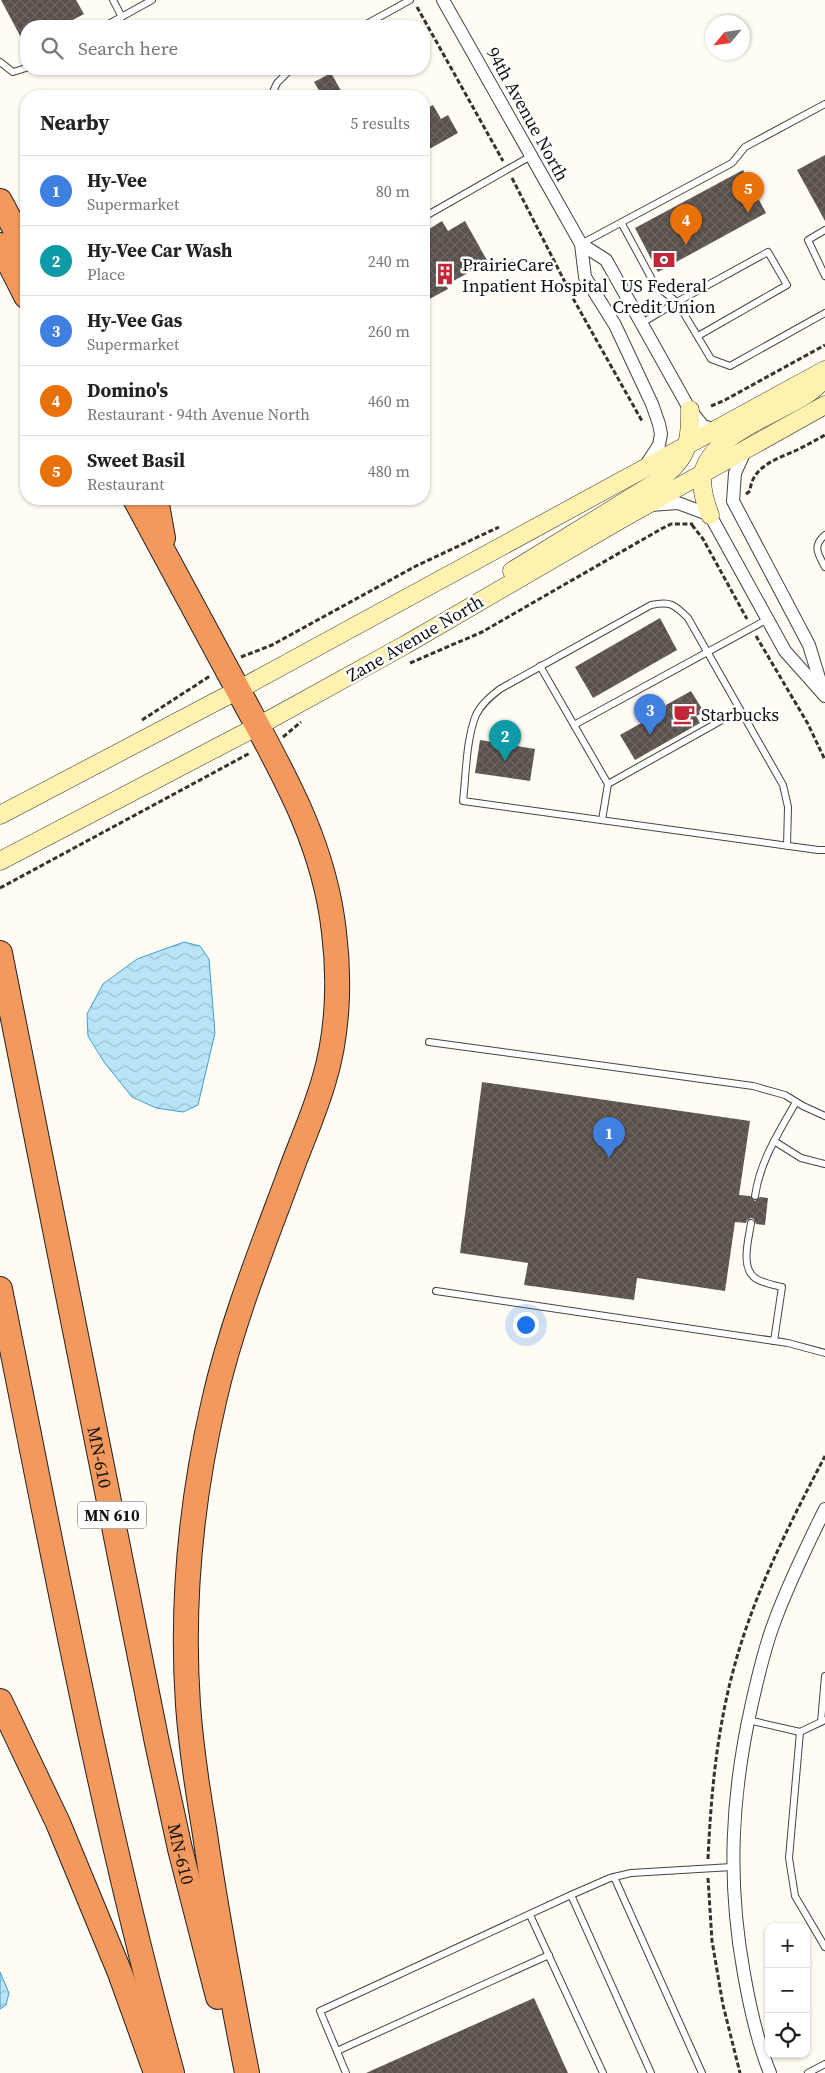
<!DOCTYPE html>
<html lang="en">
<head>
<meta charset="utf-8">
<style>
  body { margin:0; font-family:"Source Serif 4",serif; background:#f6f6f6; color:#222 }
  .controls { position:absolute; right:15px; bottom:15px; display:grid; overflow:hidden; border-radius:10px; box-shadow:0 1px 4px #0004 }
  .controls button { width:45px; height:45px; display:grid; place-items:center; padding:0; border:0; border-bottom:1px solid #e0e0e0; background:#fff; color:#222; font:25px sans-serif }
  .compass { position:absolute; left:705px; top:15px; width:45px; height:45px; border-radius:50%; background:#fff; box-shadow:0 1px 4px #0004; rotate:241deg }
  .you { position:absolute; left:525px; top:1324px; width:18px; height:18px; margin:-12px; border:4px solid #fff; border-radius:50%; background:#1a73e8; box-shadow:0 0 0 8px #1a73e833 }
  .badge { display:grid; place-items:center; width:32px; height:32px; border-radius:50%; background:#db2777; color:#fff; font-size:16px; font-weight:700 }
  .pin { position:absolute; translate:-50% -41px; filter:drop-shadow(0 1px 2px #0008) }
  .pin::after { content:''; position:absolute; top:26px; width:18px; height:15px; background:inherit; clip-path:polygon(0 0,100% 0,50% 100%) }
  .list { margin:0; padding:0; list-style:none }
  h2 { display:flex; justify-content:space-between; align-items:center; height:65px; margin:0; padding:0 20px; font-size:21px }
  h2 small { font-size:16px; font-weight:400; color:#767676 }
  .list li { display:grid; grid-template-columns:32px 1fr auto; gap:15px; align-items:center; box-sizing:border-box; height:70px; padding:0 20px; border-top:1px solid #e0e0e0 }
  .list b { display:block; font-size:19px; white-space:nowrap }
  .list p { margin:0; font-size:16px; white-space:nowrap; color:#767676 }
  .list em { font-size:16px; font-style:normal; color:#767676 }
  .icon { flex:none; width:28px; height:28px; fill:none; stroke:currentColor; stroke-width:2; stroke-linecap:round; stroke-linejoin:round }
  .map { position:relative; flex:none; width:825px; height:2073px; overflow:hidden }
  .search { position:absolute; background:#fff; box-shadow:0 1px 4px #0004; left:20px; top:20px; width:410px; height:55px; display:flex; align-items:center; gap:12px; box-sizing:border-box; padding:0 18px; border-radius:20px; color:#767676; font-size:19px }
  .panel { position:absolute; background:#fff; box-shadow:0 1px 4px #0004; left:20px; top:90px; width:410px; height:415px; border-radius:20px }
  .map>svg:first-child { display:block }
  .water { fill:url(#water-waves); stroke:#3f9ece }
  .building { fill:url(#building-cross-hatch) }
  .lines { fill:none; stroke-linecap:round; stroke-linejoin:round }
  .service-casing { stroke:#444; stroke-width:8 }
  .minor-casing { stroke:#444; stroke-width:14 }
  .secondary-casing { stroke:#333; stroke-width:19 }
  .motorway-casing { stroke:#222; stroke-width:26 }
  .path { stroke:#333; stroke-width:3; stroke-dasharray:5 2.5; stroke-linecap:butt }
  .service { stroke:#fff; stroke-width:6 }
  .minor { stroke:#fff; stroke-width:12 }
  .secondary { stroke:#fff1b0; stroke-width:18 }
  .motorway { stroke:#f4995d; stroke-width:24 }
  .labels { text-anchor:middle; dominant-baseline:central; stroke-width:5; stroke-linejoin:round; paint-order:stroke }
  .shield { fill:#fff; stroke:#585858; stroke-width:1 }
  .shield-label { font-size:16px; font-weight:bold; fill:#111 }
  .street-label { font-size:18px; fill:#111; stroke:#fff }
  .poi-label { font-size:18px; fill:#111; stroke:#fff; text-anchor:start }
</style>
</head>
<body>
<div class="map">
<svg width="825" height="2073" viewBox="0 0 825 2073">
  <defs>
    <pattern id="water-waves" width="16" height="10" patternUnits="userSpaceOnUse" patternTransform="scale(1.25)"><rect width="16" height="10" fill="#b9e3f7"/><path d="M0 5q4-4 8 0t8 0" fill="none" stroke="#9ec2d3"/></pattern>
    <pattern id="building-cross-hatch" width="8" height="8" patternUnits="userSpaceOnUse" patternTransform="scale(1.25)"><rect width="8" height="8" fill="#5a514d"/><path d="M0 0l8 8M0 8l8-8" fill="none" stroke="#6d6662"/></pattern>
  </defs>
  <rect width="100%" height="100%" fill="#fffcf4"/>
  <!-- water -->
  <g class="water">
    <polygon points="184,942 200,946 209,959 215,1033 198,1105 183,1112 156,1108 132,1097 104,1062 88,1036 87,1014 103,984 137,959"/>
    <polygon points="0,1972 9,1993 6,2005 0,2009"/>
  </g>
  <!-- building -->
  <g class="building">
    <polygon points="1,0 76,0 84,14 61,26 26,26 26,47"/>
    <polygon points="331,73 344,96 322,96 314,82"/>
    <polygon points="433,105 441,119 448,115 458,133 424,152 424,110"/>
    <polygon points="825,155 825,221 797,170"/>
    <polygon points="743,170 766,213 658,272 635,228"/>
    <polygon points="442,221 448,231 465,221 488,262 446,285 448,289 424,302 424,232"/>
    <polygon points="660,618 677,650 593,698 575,667"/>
    <polygon points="691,691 704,712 696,716 700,723 635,760 620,735 666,709 666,705"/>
    <polygon points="480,740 535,749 530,781 475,773"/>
    <polygon points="482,1082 750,1121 739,1195 750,1196 755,1201 760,1197 768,1198 765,1225 756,1224 754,1219 751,1218 747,1220 746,1223 735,1222 725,1291 637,1278 634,1300 524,1285 528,1263 460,1253"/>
    <polygon points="534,1998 568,2073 366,2073"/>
  </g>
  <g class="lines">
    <!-- service casing -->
    <g class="service-casing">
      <g id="service">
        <polyline points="113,0 122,17"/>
        <polyline points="105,26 152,0"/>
        <polyline points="363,26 410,0"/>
        <polyline points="0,62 13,72 26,68"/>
        <polyline points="271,96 277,83 291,69"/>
        <polyline points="424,217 531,156"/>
        <polyline points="622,224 655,285 677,302 768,252 787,285 698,336"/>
        <polyline points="825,230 808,240 825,276"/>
        <polyline points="581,244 732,163 745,147 825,104"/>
        <polyline points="642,323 677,302 711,359 730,366 825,313"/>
        <path d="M825,535C812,546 818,554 825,567"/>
        <polyline points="540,666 608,784 602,820"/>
        <polyline points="574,725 768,619"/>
        <polyline points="608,784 740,710"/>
        <path d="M787,846L788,807L783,785L688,618C674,604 670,601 651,605L500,689C491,696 481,704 476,715C466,739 466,776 463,801L818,850H825"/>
        <polyline points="429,1042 753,1086 785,1095 803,1106 825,1116"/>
        <polyline points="774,1141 801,1158 825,1164"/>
        <path d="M755,1196C760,1161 779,1132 796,1102"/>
        <path d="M751,1223C749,1238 740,1267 755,1278C762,1283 773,1285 782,1287L774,1341"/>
        <polyline points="436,1291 788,1343 825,1353"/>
        <polyline points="748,1720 800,1732 825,1720"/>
        <polyline points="821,1722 825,1676"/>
        <polyline points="800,1732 789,1858 795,1896 825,1947"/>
        <polyline points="614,1877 702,2073"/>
        <polyline points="530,1915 603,2073"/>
        <polyline points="337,2051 549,1955"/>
        <polyline points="346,2073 320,2011 571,1895"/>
        <polyline points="651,2073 571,1895 610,1878 631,1873 732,1867"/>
        <polyline points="808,2073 825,2064"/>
      </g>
    </g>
    <!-- minor casing -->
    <g class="minor-casing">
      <g id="minor">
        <polyline points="443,0 581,244 585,277 615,325 652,404 659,424 661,434 659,445 644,468"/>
        <polyline points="581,244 606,260 690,410 703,426 715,430"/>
        <polyline points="746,449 735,473 733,501 809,645 823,691"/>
        <polyline points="650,505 678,503 710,515 785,651 825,696"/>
        <path d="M770,2073C757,2041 750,2008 744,1974C727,1881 731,1796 752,1703C758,1677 764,1649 774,1623C788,1584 807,1546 825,1509"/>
      </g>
    </g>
    <!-- secondary casing -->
    <g class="secondary-casing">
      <g id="secondary">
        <path d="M710,515C705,502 700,487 703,473C712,435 774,415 804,396C811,392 818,385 825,379"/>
        <path d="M512,571L655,483C685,460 691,449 690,410"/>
        <polyline points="0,815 238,690 825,370"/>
        <polyline points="0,861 258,726 405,645 618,521 825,405"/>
      </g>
    </g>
    <!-- motorway casing -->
    <g class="motorway-casing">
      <g id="motorway">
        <polyline points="0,201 26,250"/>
        <polyline points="0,245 26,296"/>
        <path d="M135,499C169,562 203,625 237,688C280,768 324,840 334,932C340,980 338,1034 324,1080C314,1115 299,1147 287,1181C260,1253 231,1326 214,1401C191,1501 181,1603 188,1705C191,1746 197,1787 204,1828C216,1910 231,1992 247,2073"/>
        <polyline points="156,499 163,538"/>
        <path id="s1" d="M0,953L157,1743L180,1849L218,1997"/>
        <path d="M0,1289C53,1552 101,1815 172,2073"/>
        <polyline points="0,1701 58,1823 120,1973 156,2073"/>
      </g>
    </g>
    <!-- path -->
    <g class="path">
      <polyline points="417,7 503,161"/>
      <polyline points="512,178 575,302 642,421"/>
      <polyline points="711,406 725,400 825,345"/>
      <path d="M746,494L750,491C752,466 777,459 797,450C807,445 816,440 825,435"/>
      <polyline points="692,525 703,539 747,619"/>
      <polyline points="756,636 808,724 825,760"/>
      <polyline points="241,657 272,645 416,566 499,527"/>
      <polyline points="410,663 482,632 661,529 671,524 693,524"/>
      <polyline points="142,720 210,676"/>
      <polyline points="283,737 301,722"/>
      <polyline points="0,888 250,753"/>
      <path d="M708,1859C711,1793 717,1728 735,1664C755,1591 790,1523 825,1456"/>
      <polyline points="708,1878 712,1941 723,2005 740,2073"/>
    </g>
    <!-- service -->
    <use href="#service" class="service"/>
    <!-- minor -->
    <use href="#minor" class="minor"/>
    <!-- secondary -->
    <use href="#secondary" class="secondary"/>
    <!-- motorway -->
    <use href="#motorway" class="motorway"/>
  </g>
  <!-- icons -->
  <defs>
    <g id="bank-bare" transform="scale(1.725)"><path d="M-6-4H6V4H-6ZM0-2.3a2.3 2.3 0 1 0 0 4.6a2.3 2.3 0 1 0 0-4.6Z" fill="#c32638" stroke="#fff" stroke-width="2.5" paint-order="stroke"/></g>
    <g id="building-bare" transform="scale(1.725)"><path d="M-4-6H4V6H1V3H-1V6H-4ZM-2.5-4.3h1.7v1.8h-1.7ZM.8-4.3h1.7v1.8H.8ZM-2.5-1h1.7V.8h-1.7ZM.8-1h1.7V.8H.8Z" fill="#c32638" stroke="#fff" stroke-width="2.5" paint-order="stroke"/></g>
    <g id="cafe-bare" transform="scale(1.725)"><path d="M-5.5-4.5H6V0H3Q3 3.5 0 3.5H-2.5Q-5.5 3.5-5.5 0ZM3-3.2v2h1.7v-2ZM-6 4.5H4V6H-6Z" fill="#c32638" stroke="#fff" stroke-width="2.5" paint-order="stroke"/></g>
  </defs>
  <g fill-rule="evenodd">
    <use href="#bank-bare" x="664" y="260"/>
    <use href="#building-bare" x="445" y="274"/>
    <use href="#cafe-bare" x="684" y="714"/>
  </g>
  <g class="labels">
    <!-- shield labels -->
    <rect class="shield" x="78" y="1501.5" width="68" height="27" rx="4"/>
    <g class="shield-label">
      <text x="112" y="1515">MN 610</text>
    </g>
    <!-- street labels -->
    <g class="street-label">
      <text transform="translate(528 114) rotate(61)">94th Avenue North</text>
      <text transform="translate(415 638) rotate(-30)">Zane Avenue North</text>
      <text stroke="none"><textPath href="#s1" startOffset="514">MN-610</textPath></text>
      <text stroke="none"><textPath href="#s1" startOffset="919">MN-610</textPath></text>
    </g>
    <!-- poi labels -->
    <g class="poi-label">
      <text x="462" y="264">PrairieCare<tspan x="462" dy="21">Inpatient Hospital</tspan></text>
      <text x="664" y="285" text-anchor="middle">US Federal<tspan x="664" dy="21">Credit Union</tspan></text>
      <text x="701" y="714">Starbucks</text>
    </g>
  </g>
</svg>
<div class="controls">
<button>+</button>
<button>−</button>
<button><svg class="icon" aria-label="locate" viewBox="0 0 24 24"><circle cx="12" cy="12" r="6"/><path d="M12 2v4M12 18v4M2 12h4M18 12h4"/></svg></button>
</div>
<svg class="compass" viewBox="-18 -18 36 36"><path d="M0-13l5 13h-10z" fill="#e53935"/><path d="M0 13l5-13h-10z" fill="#767676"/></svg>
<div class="you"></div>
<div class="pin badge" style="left:609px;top:1158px;background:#3f7fe0">1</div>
<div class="pin badge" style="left:505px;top:761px;background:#0f9aa8">2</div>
<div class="pin badge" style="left:650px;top:735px;background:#3f7fe0">3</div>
<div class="pin badge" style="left:686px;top:245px;background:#e8710a">4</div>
<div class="pin badge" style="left:748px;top:213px;background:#e8710a">5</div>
<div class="search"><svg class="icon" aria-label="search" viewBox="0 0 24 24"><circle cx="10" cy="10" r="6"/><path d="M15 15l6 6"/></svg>Search here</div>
<section class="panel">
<h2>Nearby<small>5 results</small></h2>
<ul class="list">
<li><span class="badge" style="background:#3f7fe0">1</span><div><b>Hy-Vee</b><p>Supermarket</p></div><em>80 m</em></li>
<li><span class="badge" style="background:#0f9aa8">2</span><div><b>Hy-Vee Car Wash</b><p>Place</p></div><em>240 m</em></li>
<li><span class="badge" style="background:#3f7fe0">3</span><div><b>Hy-Vee Gas</b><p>Supermarket</p></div><em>260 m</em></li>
<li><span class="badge" style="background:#e8710a">4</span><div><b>Domino's</b><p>Restaurant · 94th Avenue North</p></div><em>460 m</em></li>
<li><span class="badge" style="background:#e8710a">5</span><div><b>Sweet Basil</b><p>Restaurant</p></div><em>480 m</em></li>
</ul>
</section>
</div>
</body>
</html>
